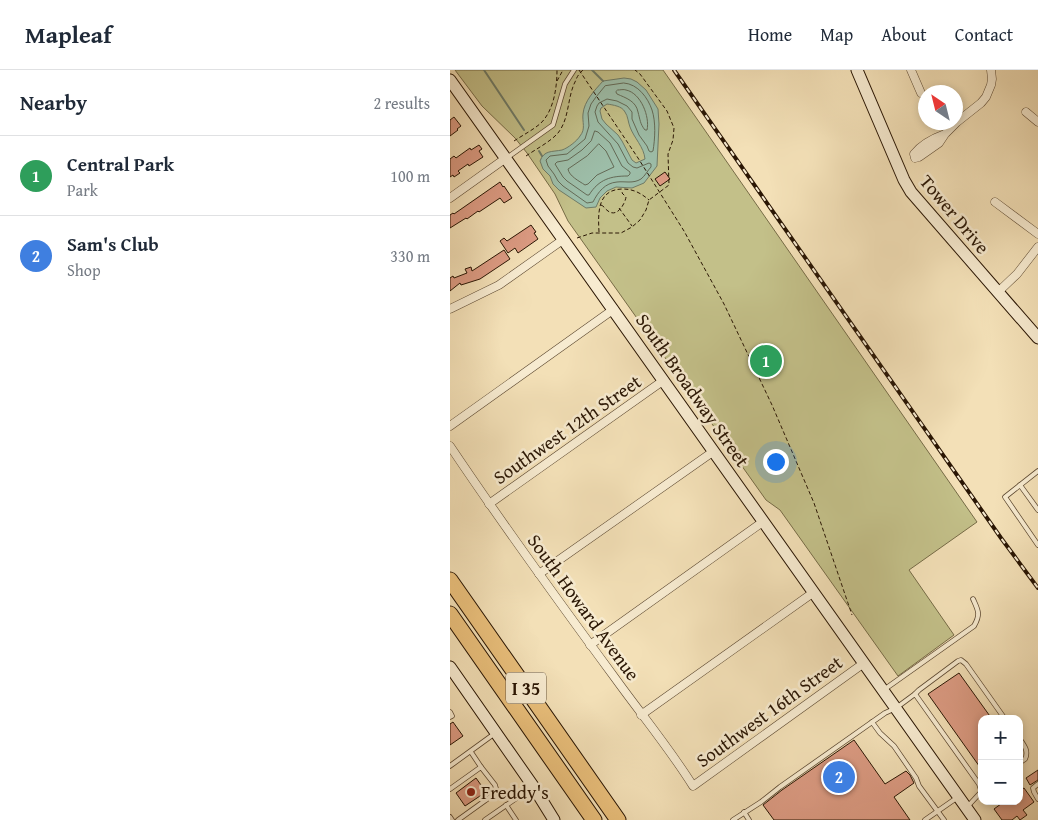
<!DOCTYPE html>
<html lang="en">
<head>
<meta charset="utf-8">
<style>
  body { margin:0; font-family:"Gentium Book Plus",serif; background:#f2f2f3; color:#1f2937 }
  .controls { position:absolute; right:15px; bottom:15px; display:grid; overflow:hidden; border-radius:10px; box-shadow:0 2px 8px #0003 }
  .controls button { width:45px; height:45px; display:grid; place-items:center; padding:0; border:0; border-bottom:1px solid #e0e1e3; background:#fff; color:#1f2937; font:25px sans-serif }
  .compass { position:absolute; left:468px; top:15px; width:45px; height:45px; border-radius:50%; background:#fff; box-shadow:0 2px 8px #0003; rotate:325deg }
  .you { position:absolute; left:325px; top:391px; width:18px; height:18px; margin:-12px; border:4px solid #fff; border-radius:50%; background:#1a73e8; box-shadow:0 0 0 8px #1a73e833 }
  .badge { display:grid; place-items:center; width:32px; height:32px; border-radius:50%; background:#8f2418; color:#fff; font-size:16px; font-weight:700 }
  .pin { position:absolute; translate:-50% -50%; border:2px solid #fff; box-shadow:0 1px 5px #0006 }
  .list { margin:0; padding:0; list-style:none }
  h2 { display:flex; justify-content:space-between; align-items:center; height:65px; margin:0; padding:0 20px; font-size:21px }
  h2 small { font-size:16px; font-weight:400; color:#747a83 }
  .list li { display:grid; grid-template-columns:32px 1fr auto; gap:15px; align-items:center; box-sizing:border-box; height:80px; padding:0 20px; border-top:1px solid #e0e1e3 }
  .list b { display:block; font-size:19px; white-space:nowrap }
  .list p { margin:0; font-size:16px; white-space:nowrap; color:#747a83 }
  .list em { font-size:16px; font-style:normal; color:#747a83 }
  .map { position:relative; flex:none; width:588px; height:750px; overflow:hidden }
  header { display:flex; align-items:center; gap:30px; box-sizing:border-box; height:70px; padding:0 25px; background:#fff; border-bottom:1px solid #e0e1e3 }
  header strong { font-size:24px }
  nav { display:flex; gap:28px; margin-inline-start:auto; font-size:18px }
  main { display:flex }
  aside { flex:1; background:#fff }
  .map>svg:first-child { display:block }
  .green { fill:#c3c089; stroke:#766b46 }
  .water { fill:#9dbea9; stroke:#6f7b67; fill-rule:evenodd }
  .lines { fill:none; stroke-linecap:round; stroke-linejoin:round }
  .shore { stroke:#646a56; stroke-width:1 }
  .stream { stroke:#6f7b67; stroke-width:2 }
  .building { fill:#dc9b83; stroke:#2a1604 }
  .lane-casing { stroke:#5c4831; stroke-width:5.5 }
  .street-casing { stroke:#5c4831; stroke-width:9 }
  .secondary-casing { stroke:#2a1604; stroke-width:13 }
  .highway-casing { stroke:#2a1604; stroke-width:17 }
  .path { stroke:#2a1604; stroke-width:1; stroke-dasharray:4 2.5; stroke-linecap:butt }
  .lane { stroke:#f7ebd0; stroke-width:4 }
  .street { stroke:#f7ebd0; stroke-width:8 }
  .secondary { stroke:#f7ebd0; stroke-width:11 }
  .highway { stroke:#eac07c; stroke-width:15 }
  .rail-casing { stroke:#2a1604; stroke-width:4 }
  .rail { stroke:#f7ebd0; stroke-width:2; stroke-dasharray:5.5; stroke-linecap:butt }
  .poi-dot { fill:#8f2418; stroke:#f7ebd0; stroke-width:2 }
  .labels { text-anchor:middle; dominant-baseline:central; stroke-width:5; stroke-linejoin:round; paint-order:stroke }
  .shield { fill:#f7ebd0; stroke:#685641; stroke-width:1 }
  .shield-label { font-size:18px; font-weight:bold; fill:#2a1604 }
  .street-label { font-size:19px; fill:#2a1604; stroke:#f7ebd0 }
  .poi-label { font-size:19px; fill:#2a1604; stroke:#f7ebd0; text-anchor:start }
</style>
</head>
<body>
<header>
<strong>Mapleaf</strong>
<nav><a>Home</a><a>Map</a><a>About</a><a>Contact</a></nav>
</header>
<main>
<aside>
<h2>Nearby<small>2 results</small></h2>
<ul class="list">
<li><span class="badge" style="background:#2e9e5b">1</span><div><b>Central Park</b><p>Park</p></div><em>100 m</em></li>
<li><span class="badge" style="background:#3f7fe0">2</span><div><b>Sam's Club</b><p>Shop</p></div><em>330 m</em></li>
</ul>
</aside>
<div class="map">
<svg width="588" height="750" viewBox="0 0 588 750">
  <rect width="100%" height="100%" fill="#f3e0b7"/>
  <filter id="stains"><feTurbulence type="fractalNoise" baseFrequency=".004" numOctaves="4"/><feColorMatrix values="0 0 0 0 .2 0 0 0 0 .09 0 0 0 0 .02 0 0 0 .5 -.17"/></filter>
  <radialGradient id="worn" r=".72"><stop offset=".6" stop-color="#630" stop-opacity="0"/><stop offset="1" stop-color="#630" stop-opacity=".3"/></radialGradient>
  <!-- green -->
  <polygon class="green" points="5,0 213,0 527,452 459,500 504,565 448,606 330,440 316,430 118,151 105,124 77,83 65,68 32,36"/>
  <!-- water -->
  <path class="water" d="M174,8L181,9L187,12L196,20L208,39L209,54L207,96L194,113L182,118L166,117L157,121L150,128L146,137L136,138L109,120L103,114L100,106L93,99L90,91C94,80 102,82 112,80C118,78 127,71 130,66C136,59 132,52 133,44C134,31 145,20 153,11ZM157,34C163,35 172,36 175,42C178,46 178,52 180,57C184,68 194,77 195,89L186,93L182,90L172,71L168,65L156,54L152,49L150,41L151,38Z"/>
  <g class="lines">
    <!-- shore -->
    <g class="shore">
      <path d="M174,13C188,14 198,28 202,40C206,52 205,69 203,81L201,82L199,81L197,76L189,65L182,49V42L177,36L167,31L157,29L149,33L147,36L145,42L148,52L168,74L178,93L183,97L187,98L199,93L201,94V97C198,100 195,106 191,109C183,114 175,111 167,112C155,113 148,122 143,132L137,133L113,116L108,111L104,104L98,96L96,90L100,86L117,84L135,69L139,56L138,43L141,34L146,27L155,16Z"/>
      <path d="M168,20C170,20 174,19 176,20C191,23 200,47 197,60H195C190,54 190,49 188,42C186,31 176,28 167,24L166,22Z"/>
      <path d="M145,61L148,62L160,73L172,96L180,102V104L178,106C161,106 149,109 139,125H137L117,111L113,107L105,94L107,92L118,90L132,80L141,71Z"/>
      <path d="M149,74L156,81L164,97L147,105L138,114L135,115C129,111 119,106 118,99L137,86Z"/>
    </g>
    <!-- stream -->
    <g class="stream">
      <polyline points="34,0 74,60"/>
      <polyline points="142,0 153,11"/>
      <polyline points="89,81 92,86"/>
    </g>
  </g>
  <!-- building -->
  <g class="building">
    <polygon points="4,47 11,56 7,59 8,60 0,66 0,50"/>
    <polygon points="29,75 32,79 29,81 33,87 19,96 18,94 8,101 10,103 4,107 3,105 0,107 0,89 4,86 6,88 20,78 21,80"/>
    <polygon points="215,102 220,109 210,116 205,109"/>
    <polygon points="50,112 53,117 54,116 62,128 54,133 50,128 29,142 28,141 17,149 16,148 0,158 0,145 3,143 4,144"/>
    <polygon points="81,155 86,162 84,163 88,169 68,183 65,178 58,183 50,171 54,168 57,171"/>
    <polygon points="54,180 60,189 30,209 11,215 10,213 0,221 0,208 3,206 4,208 17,203 15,199 21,197 22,201"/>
    <polygon points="509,603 542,649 532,649 532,700 478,624"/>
    <polygon points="3,652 13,666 0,675 0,654"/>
    <polygon points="404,670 435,714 456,701 460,705 464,713 444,727 460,750 324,750 313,735 332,720"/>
    <polygon points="588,700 588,710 580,715 576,708"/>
    <polygon points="26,708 36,722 15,736 6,723"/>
    <polygon points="574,718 584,732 573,740 577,745 570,750 567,746 562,750 552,750 544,739 555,731 569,731 569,721"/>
  </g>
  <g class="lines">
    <!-- lane casing -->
    <g class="lane-casing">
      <g id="lane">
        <polyline points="58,87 103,55 115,14 124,0"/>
        <polyline points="588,401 555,427 588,475"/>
        <polyline points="570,415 588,440"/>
        <path d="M435,619L524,556C531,544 528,540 523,529"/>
        <polyline points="465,624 469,620 508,591 511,590 516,594 555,649"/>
        <polyline points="0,642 2,646 0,647"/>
        <polyline points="422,652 430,663 444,676 466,708 469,716 494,750"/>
        <path d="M569,668C574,675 579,681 575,689L569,693"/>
        <polyline points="21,682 31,697"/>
        <polyline points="0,696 44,664"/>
        <polyline points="588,714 583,718 584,722 588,729"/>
        <polyline points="0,719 31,697 45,715 47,722 8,750"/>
        <polyline points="56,735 66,750"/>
        <polyline points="294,742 299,750"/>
        <polyline points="0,747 2,750"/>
        <polyline points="35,750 81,718"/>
        <polyline points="283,750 311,732 330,717 435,643 446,638 465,624 529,714 531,720 531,722 518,736"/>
        <polyline points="475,750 508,727"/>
      </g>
    </g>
    <!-- street casing -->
    <g class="street-casing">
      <g id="street">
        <polyline points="461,0 471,23"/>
        <polyline points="576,42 588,52"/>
        <path d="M495,64C484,68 471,75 464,84L465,88L469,87L489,73L495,64L507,52L531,33L536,27L541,15L542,9L541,0"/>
        <polyline points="0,128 56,88"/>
        <polyline points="545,132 588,164"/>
        <polyline points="548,222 567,204 588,177"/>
        <polyline points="0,239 49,215 114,169"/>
        <polyline points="0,356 164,239"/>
        <path d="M0,376C53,455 109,532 165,608C191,644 220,679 243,716L414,593"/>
        <polyline points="39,434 214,310"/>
        <polyline points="89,504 264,381"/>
        <polyline points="140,575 314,451"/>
        <polyline points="191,645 364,522"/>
      </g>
    </g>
    <!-- secondary casing -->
    <g class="secondary-casing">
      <g id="secondary">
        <polyline points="407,0 454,110 461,122 588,268"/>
        <polyline points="0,10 525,750"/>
        <polyline points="0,597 83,716 104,750"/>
      </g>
    </g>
    <!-- highway casing -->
    <g class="highway-casing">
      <g id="highway">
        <polyline points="0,510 168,750"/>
        <polyline points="0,544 144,750"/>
      </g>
    </g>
    <!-- path -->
    <g class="path">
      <polyline points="129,0 188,88 234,161 274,234 322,335 364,433 402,545"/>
      <polyline points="107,11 113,0"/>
      <path d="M64,71C73,65 83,60 91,53C104,40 107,17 107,0"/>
      <path d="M76,86C86,79 100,72 108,63C120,48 117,26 126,10C127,6 130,3 133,0"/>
      <path d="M151,135C154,136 155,139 158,141C167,148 175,134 176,127L172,123L173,120"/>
      <polyline points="169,138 182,156"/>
      <path d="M149,162C148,143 147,119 173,119C183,119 191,123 199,130"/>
      <polyline points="127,168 142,163 171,163 182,157 190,150 196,140 199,130 219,115 218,84 223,70 224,58 217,41 190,4 185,0"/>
    </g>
    <!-- lane -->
    <use href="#lane" class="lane"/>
    <!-- street -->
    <use href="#street" class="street"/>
    <!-- secondary -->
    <use href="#secondary" class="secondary"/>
    <!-- highway -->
    <use href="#highway" class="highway"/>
    <!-- rail casing -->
    <g class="rail-casing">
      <polyline id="rail" points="224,0 551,468 588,518"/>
    </g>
    <!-- rail -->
    <use href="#rail" class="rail"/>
  </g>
  <!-- markers -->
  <circle class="poi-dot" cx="21" cy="722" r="5"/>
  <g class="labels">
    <!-- shield labels -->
    <rect class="shield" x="56" y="602.5" width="40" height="31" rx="4"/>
    <g class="shield-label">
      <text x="76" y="618">I 35</text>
    </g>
    <!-- street labels -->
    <g class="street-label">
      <text transform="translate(505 144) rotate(50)">Tower Drive</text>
      <text transform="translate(243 320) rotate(55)">South Broadway Street</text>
      <text transform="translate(117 359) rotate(-35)">Southwest 12th Street</text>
      <text transform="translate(134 537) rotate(54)">South Howard Avenue</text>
      <text transform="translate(319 641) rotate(-36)">Southwest 16th Street</text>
    </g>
    <!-- poi labels -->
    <g class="poi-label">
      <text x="31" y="722">Freddy's</text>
    </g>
  </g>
  <rect width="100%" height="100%" filter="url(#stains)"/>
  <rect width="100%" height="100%" fill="url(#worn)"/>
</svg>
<div class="controls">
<button>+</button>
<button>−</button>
</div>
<svg class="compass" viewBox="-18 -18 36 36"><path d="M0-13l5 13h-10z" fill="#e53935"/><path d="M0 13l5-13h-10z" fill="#747a83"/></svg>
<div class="you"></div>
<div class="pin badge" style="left:316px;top:291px;background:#2e9e5b">1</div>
<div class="pin badge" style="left:389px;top:707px;background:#3f7fe0">2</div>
</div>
</main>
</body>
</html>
